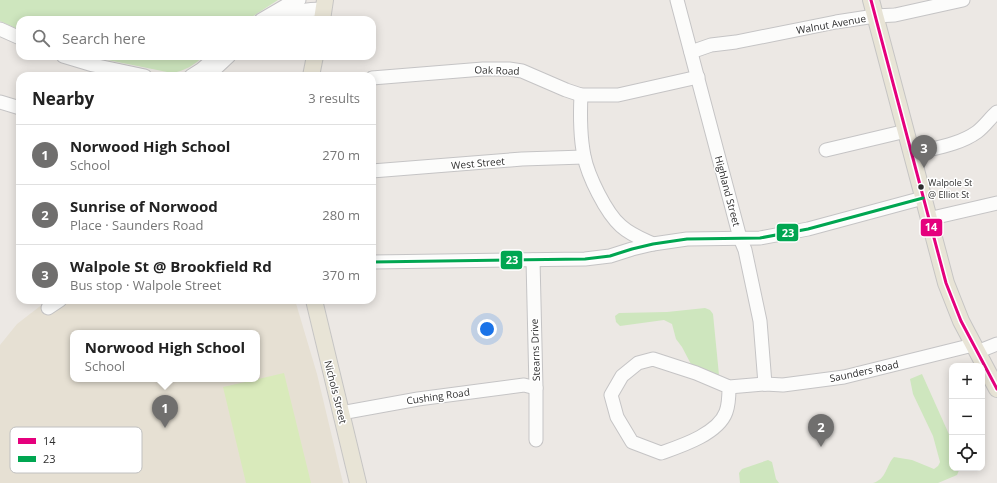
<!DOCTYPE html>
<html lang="en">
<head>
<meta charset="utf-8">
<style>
  body { margin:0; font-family:"Open Sans",sans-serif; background:#f2f2f2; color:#222 }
  .controls { position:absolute; right:12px; bottom:12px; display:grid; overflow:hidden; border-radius:8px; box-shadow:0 2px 10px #0003 }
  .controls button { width:36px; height:36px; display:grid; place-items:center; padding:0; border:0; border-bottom:1px solid #e0e0e0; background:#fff; color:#222; font:20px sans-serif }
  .you { position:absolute; left:487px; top:329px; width:14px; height:14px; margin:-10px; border:3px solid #fff; border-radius:50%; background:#1a73e8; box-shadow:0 0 0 6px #1a73e833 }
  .badge { display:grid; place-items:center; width:26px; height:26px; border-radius:50%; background:#706f6e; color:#fff; font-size:13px; font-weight:700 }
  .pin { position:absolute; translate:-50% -33px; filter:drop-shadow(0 1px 2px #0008) }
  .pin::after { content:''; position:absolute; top:21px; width:14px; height:12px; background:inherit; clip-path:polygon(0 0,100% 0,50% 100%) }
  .popup { position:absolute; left:70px; top:330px; width:190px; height:52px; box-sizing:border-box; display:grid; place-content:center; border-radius:8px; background:#fff; filter:drop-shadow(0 1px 3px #0005); font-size:13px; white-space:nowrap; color:#767676 }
  .popup b { font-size:15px; color:#222 }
  .popup::after { content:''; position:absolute; left:50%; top:100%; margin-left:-8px; border:8px solid transparent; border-top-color:#fff }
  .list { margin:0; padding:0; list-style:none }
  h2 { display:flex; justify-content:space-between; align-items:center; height:52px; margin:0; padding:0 16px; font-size:17px }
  h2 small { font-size:13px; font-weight:400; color:#767676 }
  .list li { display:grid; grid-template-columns:26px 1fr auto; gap:12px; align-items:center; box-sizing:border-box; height:60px; padding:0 16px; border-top:1px solid #e0e0e0 }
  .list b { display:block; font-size:15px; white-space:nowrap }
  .list p { margin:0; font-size:13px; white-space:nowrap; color:#767676 }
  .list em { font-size:13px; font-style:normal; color:#767676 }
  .icon { flex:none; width:22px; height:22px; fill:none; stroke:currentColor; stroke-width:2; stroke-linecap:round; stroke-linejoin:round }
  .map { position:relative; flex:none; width:997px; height:483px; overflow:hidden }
  .search { position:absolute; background:#fff; box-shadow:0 2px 10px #0003; left:16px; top:16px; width:360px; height:44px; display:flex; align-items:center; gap:10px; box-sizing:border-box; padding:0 14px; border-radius:12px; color:#767676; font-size:15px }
  .panel { position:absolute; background:#fff; box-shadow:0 2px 10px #0003; left:16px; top:72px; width:360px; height:232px; border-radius:12px }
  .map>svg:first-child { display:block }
  .education { fill:#e6e0d3; fill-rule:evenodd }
  .green { fill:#cee6be }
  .pitch { fill:#d9eabb }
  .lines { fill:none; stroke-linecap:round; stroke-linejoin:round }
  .minor-casing { stroke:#c5c4c5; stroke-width:15 }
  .major-casing { stroke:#c6c5c4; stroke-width:18 }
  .minor { stroke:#fcfcfb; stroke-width:13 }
  .major { stroke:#e8e4d6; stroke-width:16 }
  .bus-1-casing { stroke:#fff; stroke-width:6 }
  .bus-2-casing { stroke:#fff; stroke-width:6 }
  .bus-1 { stroke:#e5007d; stroke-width:3 }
  .bus-2 { stroke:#00a651; stroke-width:3 }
  .bus-dot { fill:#2e2e2e; stroke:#fff; stroke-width:1.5 }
  .labels { text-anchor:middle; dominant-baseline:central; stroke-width:3; stroke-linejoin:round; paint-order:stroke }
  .bus-label { font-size:9px; fill:#2e2e2e; stroke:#fff; text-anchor:start }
  .street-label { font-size:10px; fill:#2e2e2e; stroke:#fff }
  .key { fill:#fff; stroke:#c0c0c0; stroke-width:1 }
  .key-label { font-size:11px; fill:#2e2e2e }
  .line-badge { stroke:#fff; stroke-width:1.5 }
  .badge-label { font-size:11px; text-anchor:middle; font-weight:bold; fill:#fff }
</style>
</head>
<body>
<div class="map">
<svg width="997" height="483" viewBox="0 0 997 483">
  <rect width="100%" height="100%" fill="#ece8e4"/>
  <!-- education -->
  <path class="education" d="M48,300H295L317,374L343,483H0V345L17,324ZM73,333H257V379H73Z"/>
  <!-- green -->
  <g class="green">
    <polygon points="0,0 278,0 247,20 20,20 20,30 0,21"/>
    <path d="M88,56H204C194,65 185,71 172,73Z"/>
    <polygon points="705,308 710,310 713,314 719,375 693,368 682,347 676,339 672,324 664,320 620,326 616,322 615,316 619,313 667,312"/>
    <path d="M922,374L952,441V468H960L957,475L938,483H873C887,479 886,465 894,457L912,460L934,469L938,466L940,462L933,436L913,394L910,379Z"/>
    <polygon points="768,460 772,462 776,479 779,483 740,483 739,473 742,469"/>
  </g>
  <!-- pitch -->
  <polygon class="pitch" points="284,373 311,483 246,483 223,387"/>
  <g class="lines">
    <!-- minor casing -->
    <g class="minor-casing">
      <g id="minor">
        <polyline points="677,0 740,238 745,250 760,321 765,384"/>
        <polyline points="261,20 285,6 299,0"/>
        <path d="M279,20C293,11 307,9 324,9"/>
        <polyline points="0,29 20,38"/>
        <polyline points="691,52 711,45 736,42 836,22 875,16 895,15 963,0"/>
        <polyline points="63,56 93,65 145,76"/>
        <polyline points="213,71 229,56"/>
        <polyline points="191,76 202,69 217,56"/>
        <polyline points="372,78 483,69 509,69 522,71 566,90 581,95 618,95 698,77"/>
        <path d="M581,95C580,115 580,136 584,156C588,176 606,213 621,226C631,235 642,239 653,244"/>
        <polyline points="0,102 20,108"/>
        <polyline points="826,150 906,131"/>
        <path d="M912,154C934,148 959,145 977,132C985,126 990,118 997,112"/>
        <polyline points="372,171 522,159 584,157"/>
        <polyline points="928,219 997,203"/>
        <polyline points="533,260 536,388 536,440"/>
        <polyline points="372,262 585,259 610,256 632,249 653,244 687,239 760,238 808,229 923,198"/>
        <polyline points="48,308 60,300"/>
        <polyline points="977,352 997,344"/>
        <path d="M729,387C729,395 729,404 726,412C718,434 681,446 661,453L632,442L617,417L611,395L622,376L638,363L653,359L696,373L729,387L765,384L783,385L844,377L973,345"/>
        <polyline points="341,413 418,399 524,385 536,388"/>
      </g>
    </g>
    <!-- major casing -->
    <g class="major-casing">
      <g id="major">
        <polyline points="871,0 946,283 961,321 997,389"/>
        <polyline points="322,20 325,0"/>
        <polyline points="311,76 315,56"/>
        <polyline points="314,300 358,483"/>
      </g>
    </g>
    <!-- minor -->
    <use href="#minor" class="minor"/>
    <!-- major -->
    <use href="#major" class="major"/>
    <!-- bus-1 casing -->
    <g class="bus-1-casing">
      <polyline id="bus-1" points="871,0 946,283 961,321 997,389"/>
    </g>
    <!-- bus-2 casing -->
    <g class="bus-2-casing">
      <polyline id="bus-2" points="372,262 585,259 610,256 632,249 653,244 687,239 760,238 808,229 923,198"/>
    </g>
    <!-- bus-1 -->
    <use href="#bus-1" class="bus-1"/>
    <!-- bus-2 -->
    <use href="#bus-2" class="bus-2"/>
  </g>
  <!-- markers -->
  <circle class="bus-dot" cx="921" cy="187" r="3.5"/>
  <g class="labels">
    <!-- bus labels -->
    <g class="bus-label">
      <text x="928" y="182">Walpole St<tspan x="928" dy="12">@ Elliot St</tspan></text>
    </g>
    <!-- street labels -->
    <g class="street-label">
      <text transform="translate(831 24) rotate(-10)">Walnut Avenue</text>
      <text transform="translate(497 70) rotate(2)">Oak Road</text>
      <text transform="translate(478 163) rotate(-5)">West Street</text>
      <text transform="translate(728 191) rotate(75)">Highland Street</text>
      <text transform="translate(535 350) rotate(-92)">Stearns Drive</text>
      <text transform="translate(864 371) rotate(-12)">Saunders Road</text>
      <text transform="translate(336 392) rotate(76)">Nichols Street</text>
      <text transform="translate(438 396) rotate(-8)">Cushing Road</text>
    </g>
  </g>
  <!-- legend -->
  <rect x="10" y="427" width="132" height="46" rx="6" class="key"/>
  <rect x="18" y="438" width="18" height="6" fill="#e5007d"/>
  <rect x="18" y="456" width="18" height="6" fill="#00a651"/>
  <g class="key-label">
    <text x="43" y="445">14</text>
    <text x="43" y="463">23</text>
  </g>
  <g class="line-badge">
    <rect x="920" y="218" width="23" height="19" rx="4" fill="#e5007d"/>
    <rect x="776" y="223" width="23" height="19" rx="4" fill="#00a651"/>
    <rect x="500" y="250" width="23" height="20" rx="4" fill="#00a651"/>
  </g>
  <g class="badge-label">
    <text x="931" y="231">14</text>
    <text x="788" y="237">23</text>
    <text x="512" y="264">23</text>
  </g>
</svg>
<div class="controls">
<button>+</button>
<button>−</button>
<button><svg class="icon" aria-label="locate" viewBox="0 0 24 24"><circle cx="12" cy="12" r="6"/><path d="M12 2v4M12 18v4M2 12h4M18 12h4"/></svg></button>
</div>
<div class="you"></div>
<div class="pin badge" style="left:165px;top:428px">1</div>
<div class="popup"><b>Norwood High School</b>School</div>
<div class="pin badge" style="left:821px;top:447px">2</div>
<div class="pin badge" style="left:924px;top:168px">3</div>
<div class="search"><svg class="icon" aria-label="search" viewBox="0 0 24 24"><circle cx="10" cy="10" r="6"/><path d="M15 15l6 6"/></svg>Search here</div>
<section class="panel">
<h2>Nearby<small>3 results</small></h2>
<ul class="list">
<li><span class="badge">1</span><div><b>Norwood High School</b><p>School</p></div><em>270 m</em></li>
<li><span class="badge">2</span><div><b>Sunrise of Norwood</b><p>Place · Saunders Road</p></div><em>280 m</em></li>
<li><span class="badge">3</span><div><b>Walpole St @ Brookfield Rd</b><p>Bus stop · Walpole Street</p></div><em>370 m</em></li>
</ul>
</section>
</div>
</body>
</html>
